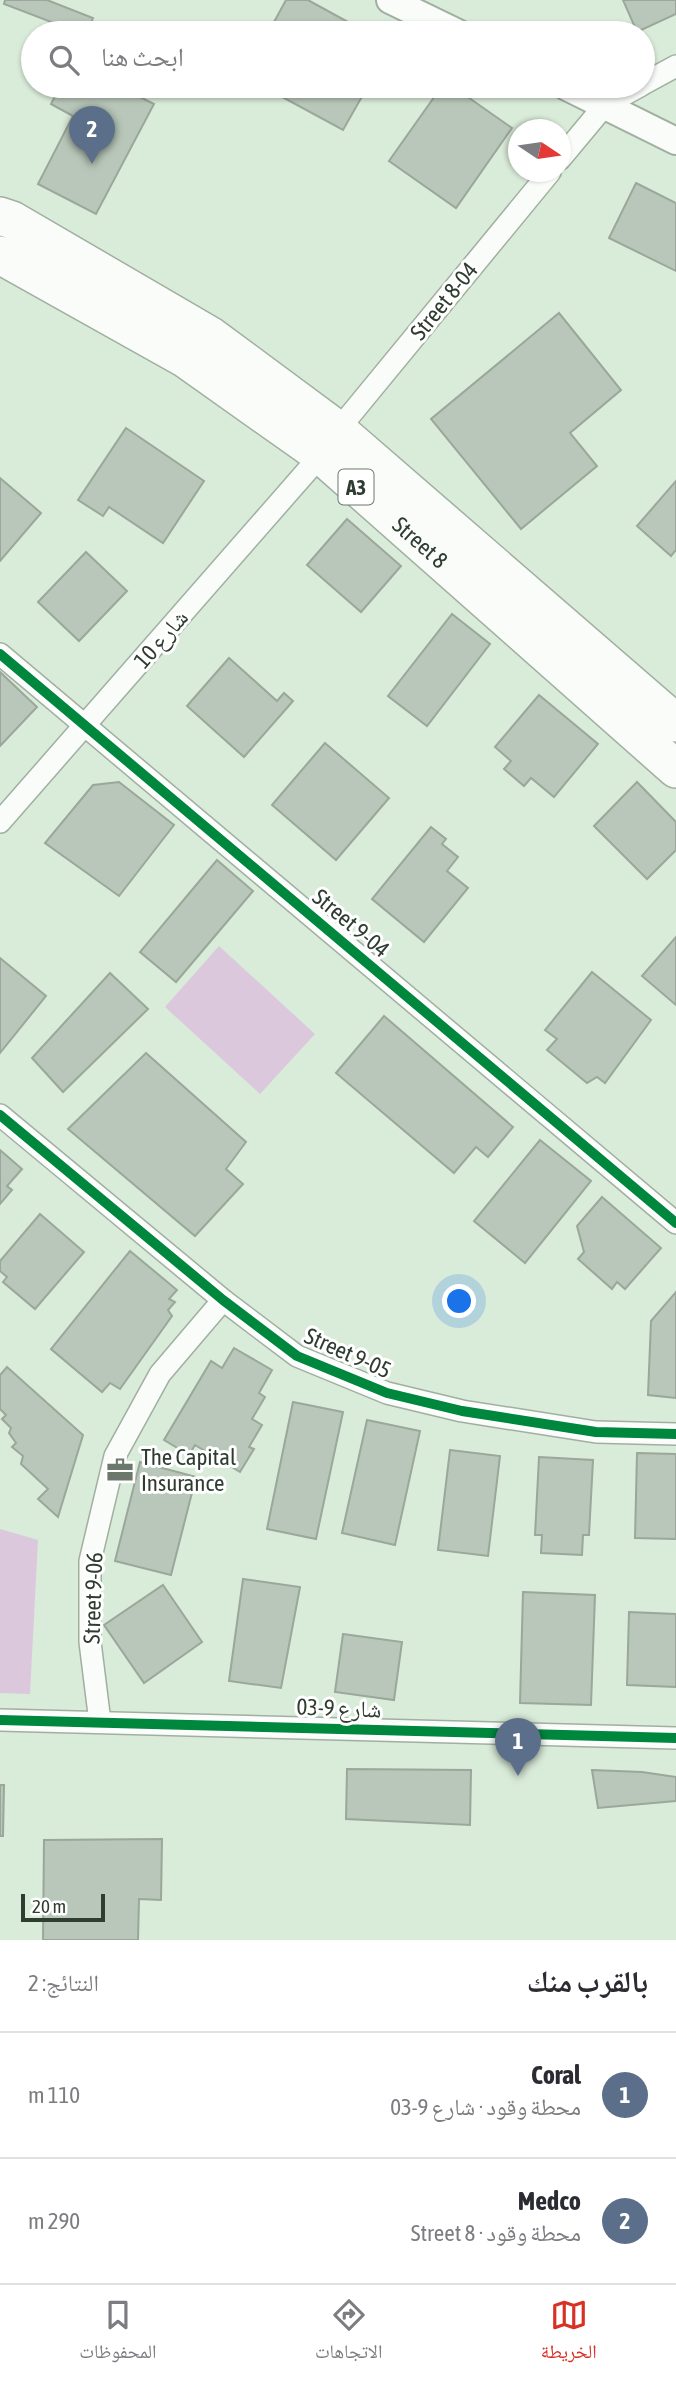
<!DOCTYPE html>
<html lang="ar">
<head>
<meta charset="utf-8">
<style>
  body { margin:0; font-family:"Asap Condensed","Noto Naskh Arabic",sans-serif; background:#f2f2f3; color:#2b2b33; direction:rtl }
  .compass { position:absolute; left:508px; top:119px; width:63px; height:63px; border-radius:50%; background:#fff; box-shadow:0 2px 5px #0004; rotate:103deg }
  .scale { position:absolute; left:21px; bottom:18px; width:84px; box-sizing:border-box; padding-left:7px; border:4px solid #2f3c30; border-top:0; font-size:19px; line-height:24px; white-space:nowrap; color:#2f3c30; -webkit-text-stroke:5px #fff; paint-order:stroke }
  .you { position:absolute; left:460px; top:1302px; width:24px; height:24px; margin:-18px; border:5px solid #fff; border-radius:50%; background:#1a73e8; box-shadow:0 0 0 10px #1a73e833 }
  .badge { display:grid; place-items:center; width:46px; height:46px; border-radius:50%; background:#d93025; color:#fff; font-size:23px; font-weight:700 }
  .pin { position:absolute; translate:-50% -58px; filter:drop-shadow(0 2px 4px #0008) }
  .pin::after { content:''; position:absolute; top:37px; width:24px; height:21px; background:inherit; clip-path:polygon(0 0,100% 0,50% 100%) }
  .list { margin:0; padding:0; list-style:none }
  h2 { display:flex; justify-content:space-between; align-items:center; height:91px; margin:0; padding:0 28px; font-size:30px }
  h2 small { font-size:23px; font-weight:400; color:#7c7c81 }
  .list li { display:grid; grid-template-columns:46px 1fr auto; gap:21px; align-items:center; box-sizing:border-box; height:126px; padding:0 28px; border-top:2px solid #e1e1e2 }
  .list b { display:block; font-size:26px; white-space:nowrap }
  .list p { margin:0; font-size:23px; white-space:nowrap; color:#7c7c81 }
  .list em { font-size:23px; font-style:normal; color:#7c7c81 }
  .icon { flex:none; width:38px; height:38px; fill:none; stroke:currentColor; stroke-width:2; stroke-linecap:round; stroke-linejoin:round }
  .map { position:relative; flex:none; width:676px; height:1940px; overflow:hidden; direction:ltr }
  .search { position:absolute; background:#fff; box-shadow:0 2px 5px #0004; left:21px; right:21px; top:21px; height:77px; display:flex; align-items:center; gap:18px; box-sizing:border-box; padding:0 24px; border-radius:38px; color:#7c7c81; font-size:26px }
  .sheet { height:343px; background:#fff }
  nav { display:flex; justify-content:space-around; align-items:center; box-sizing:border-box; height:98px; border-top:2px solid #e1e1e2; background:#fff; font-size:19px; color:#7c7c81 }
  nav a { display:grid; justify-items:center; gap:4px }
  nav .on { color:#d93025 }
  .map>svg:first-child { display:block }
  .green { fill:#dcc8dc }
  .building { fill:#b8c7b9; stroke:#9aa79a; stroke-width:2 }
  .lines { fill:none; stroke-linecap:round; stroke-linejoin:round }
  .minor-casing { stroke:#a1afa1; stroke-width:24 }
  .tertiary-casing { stroke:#a1afa1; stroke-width:30 }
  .trunk-casing { stroke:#a1afa1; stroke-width:40 }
  .minor { stroke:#f9fcf9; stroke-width:21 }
  .tertiary { stroke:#f9fcf9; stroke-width:26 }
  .trunk { stroke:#f9fcf9; stroke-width:37 }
  .cycleway-casing { stroke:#fff; stroke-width:15 }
  .cycleway { stroke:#00873e; stroke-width:10 }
  .labels { text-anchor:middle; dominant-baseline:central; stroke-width:6; stroke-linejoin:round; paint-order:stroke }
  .shield { fill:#fff; stroke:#6d766e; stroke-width:2 }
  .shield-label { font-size:21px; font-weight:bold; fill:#2f3c30 }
  .street-label { font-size:23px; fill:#2f3c30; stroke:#fff }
  .poi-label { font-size:23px; fill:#2f3c30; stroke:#fff; text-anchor:start }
</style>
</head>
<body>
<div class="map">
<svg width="676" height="1940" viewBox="0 0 676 1940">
  <rect width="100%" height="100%" fill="#d9ebd9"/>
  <!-- green -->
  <g class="green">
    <polygon points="219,946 315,1034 260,1094 165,1007"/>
    <polygon points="0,1529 38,1540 30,1694 0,1693"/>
  </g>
  <!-- building -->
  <g class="building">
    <polygon points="5,0 47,0 93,18 87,33 80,33 4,4"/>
    <polygon points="286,0 308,0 368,33 268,33"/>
    <polygon points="623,0 676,0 676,14 637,32"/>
    <polygon points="60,86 118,86 154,104 96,214 38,184 73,116 51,104"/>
    <polygon points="262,86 368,86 343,130"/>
    <polygon points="442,86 452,86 512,128 456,208 389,161"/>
    <polygon points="636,183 676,203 676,271 609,238"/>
    <polygon points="559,313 621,390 570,433 597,466 521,529 431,419"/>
    <polygon points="126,428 204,481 163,543 109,507 103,516 78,500"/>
    <polygon points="0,478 41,513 0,561"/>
    <polygon points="676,481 676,550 671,556 637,526"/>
    <polygon points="347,519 401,566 361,612 307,565"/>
    <polygon points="86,552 127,591 79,641 38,602"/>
    <polygon points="452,614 490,644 427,726 388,696"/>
    <polygon points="229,658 277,701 284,693 293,701 244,757 187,706"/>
    <polygon points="0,672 37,707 0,746"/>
    <polygon points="539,695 598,744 554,797 531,778 524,786 504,769 511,761 495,747"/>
    <polygon points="325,743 389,798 336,860 272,805"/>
    <polygon points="119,782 174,825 119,896 45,843 93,785"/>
    <polygon points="637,782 676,822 676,850 647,879 594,826"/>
    <polygon points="431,827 446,839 442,844 458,857 447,871 468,888 424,942 372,899"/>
    <polygon points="217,860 253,891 176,982 140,952"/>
    <polygon points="676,937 676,1005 642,976"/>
    <polygon points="0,958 46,996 0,1053"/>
    <polygon points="592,972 651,1020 605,1083 597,1077 587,1083 547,1050 557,1039 545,1030"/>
    <polygon points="110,973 148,1009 63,1092 32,1058"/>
    <polygon points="384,1016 513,1127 488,1157 476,1147 454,1173 336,1073"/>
    <polygon points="146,1053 246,1142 226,1169 243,1184 195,1236 68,1129"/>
    <polygon points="540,1140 591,1181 525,1263 474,1221"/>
    <polygon points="0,1150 22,1169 7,1186 12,1190 0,1204"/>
    <polygon points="602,1197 661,1248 625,1289 617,1282 612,1289 578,1259 584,1252 577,1226"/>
    <polygon points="40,1214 84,1252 35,1309 3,1282 7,1277 0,1271 0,1261"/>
    <polygon points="130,1251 177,1290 169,1299 175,1302 168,1310 172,1316 120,1389 110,1383 102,1392 51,1349"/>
    <polygon points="676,1292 676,1398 648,1395 651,1321"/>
    <polygon points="234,1348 272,1370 259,1393 265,1397 252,1419 262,1425 249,1447 254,1449 240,1472 195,1445 189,1455 164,1440 211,1361 222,1368"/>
    <polygon points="7,1367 83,1435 58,1517 38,1499 48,1489 21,1464 23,1456 12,1447 16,1443 9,1433 11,1428 2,1419 6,1415 0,1409 0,1375"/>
    <polygon points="293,1402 343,1412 316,1539 267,1529"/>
    <polygon points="367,1420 420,1431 395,1545 342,1533"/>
    <polygon points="450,1450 500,1456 488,1556 438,1550"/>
    <polygon points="637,1453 676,1454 676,1539 635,1538"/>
    <polygon points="539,1457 593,1460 589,1535 583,1535 582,1555 541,1553 542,1535 535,1535"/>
    <polygon points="140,1462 196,1477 171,1575 115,1561"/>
    <polygon points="243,1579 300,1587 281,1688 229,1681"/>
    <polygon points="163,1585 202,1642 144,1683 104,1625"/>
    <polygon points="523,1592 595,1595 591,1705 520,1703"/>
    <polygon points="629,1612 676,1614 676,1687 627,1685"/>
    <polygon points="343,1634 402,1642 394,1700 335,1692"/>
    <polygon points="347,1769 471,1770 470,1825 346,1819"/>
    <polygon points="592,1770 642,1772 676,1777 676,1801 598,1808"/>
    <polygon points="0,1785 4,1785 3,1836 0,1836"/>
    <polygon points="162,1839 161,1900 139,1899 138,1940 43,1940 44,1840"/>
  </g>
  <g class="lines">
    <!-- minor casing -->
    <g class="minor-casing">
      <g id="minor">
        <polyline points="643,84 676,66"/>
        <polyline points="560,159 605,105 640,86"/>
        <polyline points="338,430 550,172"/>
        <polyline points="0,654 676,1223"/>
        <polyline points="0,822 321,455"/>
        <polyline points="0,1115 223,1300 297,1356 387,1393 462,1411 596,1432 676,1434"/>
        <polyline points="0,1720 676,1738"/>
        <polyline points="100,1722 90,1642 90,1561 115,1456 160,1374 223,1300"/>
      </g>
    </g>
    <!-- tertiary casing -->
    <g class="tertiary-casing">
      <g id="tertiary">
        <polyline points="390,0 458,33"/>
        <polyline points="565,86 676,141"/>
      </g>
    </g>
    <!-- trunk casing -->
    <g class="trunk-casing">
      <g id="trunk">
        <polyline points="0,216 12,220 211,336 338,430 676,723"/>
        <path id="s1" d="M0,255L184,358L321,455L676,769"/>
      </g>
    </g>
    <!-- minor -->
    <use href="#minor" class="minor"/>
    <!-- tertiary -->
    <use href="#tertiary" class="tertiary"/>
    <!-- trunk -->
    <use href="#trunk" class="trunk"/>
    <!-- cycleway casing -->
    <g class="cycleway-casing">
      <g id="cycleway">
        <polyline points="0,654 676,1223"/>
        <polyline points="0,1115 223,1300 297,1356 387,1393 462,1411 596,1432 676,1434"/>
        <polyline points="0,1720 676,1738"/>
      </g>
    </g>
    <!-- cycleway -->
    <use href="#cycleway" class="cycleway"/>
  </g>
  <!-- icons -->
  <defs>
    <g id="office-bare" transform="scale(2.1)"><path d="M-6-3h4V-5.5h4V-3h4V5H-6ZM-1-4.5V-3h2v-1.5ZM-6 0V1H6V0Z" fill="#6a796b" stroke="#fff" stroke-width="2.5" paint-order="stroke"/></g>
  </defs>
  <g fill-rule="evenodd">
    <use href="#office-bare" x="120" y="1470"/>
  </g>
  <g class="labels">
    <!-- shield labels -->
    <rect class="shield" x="338.5" y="469.5" width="35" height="35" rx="5"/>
    <g class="shield-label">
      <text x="356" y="487">A3</text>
    </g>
    <!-- street labels -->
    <g class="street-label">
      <text transform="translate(444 301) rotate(-51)">Street 8-04</text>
      <text stroke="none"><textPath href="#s1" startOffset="511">Street 8</textPath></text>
      <text transform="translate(161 639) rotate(-49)">شارع 10</text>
      <text transform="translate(351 923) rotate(40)">Street 9-04</text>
      <text transform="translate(348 1353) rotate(24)">Street 9-05</text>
      <text transform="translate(93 1598) rotate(-88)">Street 9-06</text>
      <text transform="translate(339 1708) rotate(2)">شارع 9-03</text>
    </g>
    <!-- poi labels -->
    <g class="poi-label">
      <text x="141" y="1457">The Capital<tspan x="141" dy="26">Insurance</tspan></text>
    </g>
  </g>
</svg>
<svg class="compass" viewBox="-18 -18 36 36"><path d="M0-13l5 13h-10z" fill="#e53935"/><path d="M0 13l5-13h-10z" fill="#7c7c81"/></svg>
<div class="scale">20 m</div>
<div class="you"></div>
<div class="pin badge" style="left:518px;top:1776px;background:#5c6f8a">1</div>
<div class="pin badge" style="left:92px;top:164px;background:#5c6f8a">2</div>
<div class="search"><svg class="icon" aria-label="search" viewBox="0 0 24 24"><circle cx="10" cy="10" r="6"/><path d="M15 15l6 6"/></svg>ابحث هنا</div>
</div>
<section class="sheet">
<h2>بالقرب منك<small>النتائج: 2</small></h2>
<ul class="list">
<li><span class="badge" style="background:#5c6f8a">1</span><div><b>Coral</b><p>محطة وقود · شارع 9-03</p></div><em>110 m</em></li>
<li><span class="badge" style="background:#5c6f8a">2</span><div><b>Medco</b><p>محطة وقود · Street 8</p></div><em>290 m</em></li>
</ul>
</section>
<nav>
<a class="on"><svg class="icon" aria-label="map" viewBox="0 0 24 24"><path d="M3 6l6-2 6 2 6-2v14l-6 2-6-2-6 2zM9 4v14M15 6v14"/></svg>الخريطة</a>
<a><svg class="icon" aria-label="directions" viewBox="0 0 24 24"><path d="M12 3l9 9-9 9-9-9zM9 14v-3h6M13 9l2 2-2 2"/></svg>الاتجاهات</a>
<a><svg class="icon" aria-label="saved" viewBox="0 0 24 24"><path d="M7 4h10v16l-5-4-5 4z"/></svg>المحفوظات</a>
</nav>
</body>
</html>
